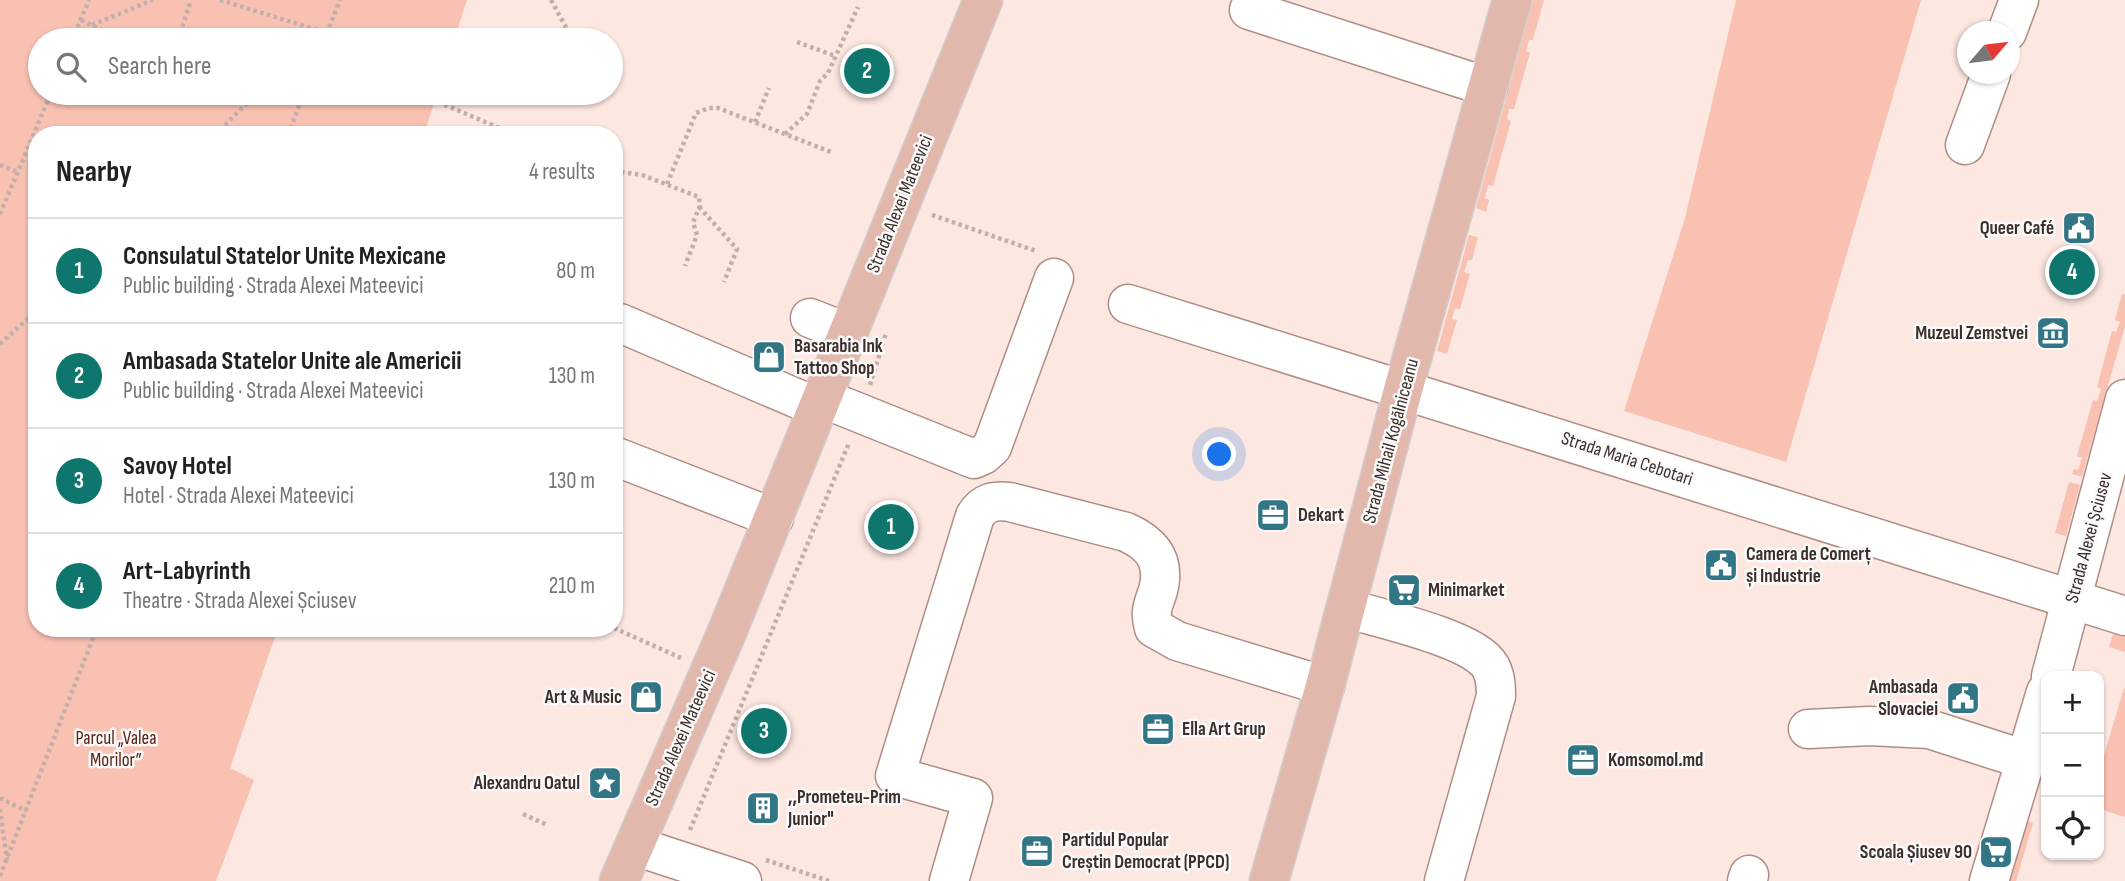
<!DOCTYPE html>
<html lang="en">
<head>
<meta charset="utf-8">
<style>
  body { margin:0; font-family:"Sofia Sans Condensed",sans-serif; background:#f6f6f6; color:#222 }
  .controls { position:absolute; right:21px; bottom:21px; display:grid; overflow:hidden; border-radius:14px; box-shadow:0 2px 5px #0004 }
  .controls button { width:63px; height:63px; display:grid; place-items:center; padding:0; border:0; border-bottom:2px solid #e0e0e0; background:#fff; color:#222; font:35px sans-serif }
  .compass { position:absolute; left:1957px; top:21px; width:63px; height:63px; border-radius:50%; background:#fff; box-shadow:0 2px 5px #0004; rotate:62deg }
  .you { position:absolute; left:1220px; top:455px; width:24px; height:24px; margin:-18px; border:5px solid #fff; border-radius:50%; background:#1a73e8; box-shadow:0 0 0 10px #1a73e833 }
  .badge { display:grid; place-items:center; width:46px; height:46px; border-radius:50%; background:#0f766e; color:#fff; font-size:23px; font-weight:700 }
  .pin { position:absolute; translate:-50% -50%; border:4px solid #fff; box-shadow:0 2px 7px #0006 }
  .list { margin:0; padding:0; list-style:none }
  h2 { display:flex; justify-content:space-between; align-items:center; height:91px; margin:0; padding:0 28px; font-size:30px }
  h2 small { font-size:23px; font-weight:400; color:#767676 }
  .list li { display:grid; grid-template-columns:46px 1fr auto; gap:21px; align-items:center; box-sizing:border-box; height:105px; padding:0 28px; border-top:2px solid #e0e0e0 }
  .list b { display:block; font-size:26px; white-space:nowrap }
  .list p { margin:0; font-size:23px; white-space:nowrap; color:#767676 }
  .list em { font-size:23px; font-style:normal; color:#767676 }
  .icon { flex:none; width:38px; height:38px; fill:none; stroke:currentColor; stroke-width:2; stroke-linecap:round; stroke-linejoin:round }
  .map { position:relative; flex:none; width:2125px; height:881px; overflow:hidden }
  .search { position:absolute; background:#fff; box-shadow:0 2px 5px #0004; left:28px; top:28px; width:595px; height:77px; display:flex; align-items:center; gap:18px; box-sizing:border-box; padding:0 24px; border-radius:38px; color:#767676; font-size:26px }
  .panel { position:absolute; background:#fff; box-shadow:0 2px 5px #0004; left:28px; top:126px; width:595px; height:511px; border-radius:28px }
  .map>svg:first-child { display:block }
  .green { fill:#f9c1b2 }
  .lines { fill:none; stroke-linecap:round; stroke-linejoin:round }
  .minor-casing { stroke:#af8d84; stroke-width:41 }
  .major-casing { stroke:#d1cdcc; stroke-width:41 }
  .path { stroke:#c3afaa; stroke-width:4.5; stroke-dasharray:3.5 3.5; stroke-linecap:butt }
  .minor { stroke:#fff; stroke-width:38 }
  .major { stroke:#e2b8ad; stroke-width:38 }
  .labels { text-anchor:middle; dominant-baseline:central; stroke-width:5; stroke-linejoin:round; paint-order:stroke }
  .street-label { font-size:19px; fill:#3e2f2c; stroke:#fafafa }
  .poi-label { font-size:19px; font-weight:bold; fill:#3e2f2c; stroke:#fafafa; text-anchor:start }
  .park-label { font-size:19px; fill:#5e2010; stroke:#fafafa }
</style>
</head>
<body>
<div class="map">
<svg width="2125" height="881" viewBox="0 0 2125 881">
  <rect width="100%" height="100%" fill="#fde7e1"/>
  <!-- green -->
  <g class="green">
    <polygon points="0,0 467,0 454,40 40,40 40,93 437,93 424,135 37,135 37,628 278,628 230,768 254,780 216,881 0,881"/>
    <polygon points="1533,0 1544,0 1533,40 1529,40 1526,51 1530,53 1514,109 1509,109 1507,119 1511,121 1493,186 1488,185 1485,198 1489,200 1486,212 1476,208"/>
    <polygon points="1736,0 1921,0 1786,462 1624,411 1685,218"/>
    <polygon points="1469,235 1478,237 1472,260 1468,260 1464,272 1470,274 1460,309 1455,308 1452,319 1457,320 1447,354 1437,351"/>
    <polygon points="2122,294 2125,295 2125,326 2082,477 2072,474 2074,469 2078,470 2082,458 2077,456 2093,400 2097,401 2101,389 2097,387 2112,331 2116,332 2120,322 2115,320"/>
    <polygon points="2069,482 2080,485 2066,536 2055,533"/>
    <polygon points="2114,630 2125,634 2125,652 2109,647"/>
    <polygon points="2124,688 2125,689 2125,817 2099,809 2099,772"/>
    <polygon points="2022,819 2033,823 2016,881 2005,881"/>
  </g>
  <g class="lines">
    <!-- minor casing -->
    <g class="minor-casing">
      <g id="minor">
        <polyline points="1249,10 1488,87"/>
        <polyline points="2007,32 2019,0"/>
        <polyline points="1965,145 1991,74"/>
        <polyline points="1128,304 2125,616"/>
        <polyline points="810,318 848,333"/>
        <polyline points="620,323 819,408"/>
        <polyline points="822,398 974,459 983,455 992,447 1054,278"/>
        <polyline points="614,456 774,518"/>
        <path d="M1346,608C1381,619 1461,636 1485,660C1495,669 1496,683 1496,696L1444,881"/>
        <polyline points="2051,676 2125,399"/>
        <polyline points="1808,729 1869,726 1929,729 2026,760"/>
        <polyline points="635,846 742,881"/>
        <path d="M949,881L973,798L895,776L975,516C984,502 994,500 1010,502L1126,532C1146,541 1162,554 1160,579C1159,599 1147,605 1154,628L1177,641L1325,686"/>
        <polyline points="1747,881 1749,875"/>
        <polyline points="1989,881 2046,692"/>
      </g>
    </g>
    <!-- major casing -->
    <g class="major-casing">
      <g id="major">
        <polyline points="619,881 727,632 983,0"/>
        <polyline points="1269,881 1325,686 1403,390 1512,0"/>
      </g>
    </g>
    <!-- path -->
    <g class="path">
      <polyline points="220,0 327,33"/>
      <polyline points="551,0 573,40"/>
      <polyline points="81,20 123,40"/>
      <polyline points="92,25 153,0"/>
      <polyline points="72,40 89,0"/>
      <polyline points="178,40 191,0"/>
      <polyline points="317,40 326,34"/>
      <polyline points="324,40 340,0"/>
      <polyline points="797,42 835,56"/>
      <polyline points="235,93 250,100"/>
      <polyline points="438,102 516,135"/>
      <polyline points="755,122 769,88"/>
      <polyline points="785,134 807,114 820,81 828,73 858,7"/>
      <polyline points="215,135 257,93"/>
      <polyline points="288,135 304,93"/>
      <polyline points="0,165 18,172"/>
      <polyline points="614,171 642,175 699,197 700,206 693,222 697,235 685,266"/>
      <polyline points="667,184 696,113 709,108 718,108 831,152"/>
      <polyline points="699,207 737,249 724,282"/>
      <polyline points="0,214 51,93"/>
      <polyline points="932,215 1036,251"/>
      <polyline points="0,344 37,310"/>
      <polyline points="870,385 886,333"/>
      <polyline points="614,628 681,658"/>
      <polyline points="0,798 26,811"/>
      <polyline points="0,809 7,860"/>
      <polyline points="523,814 547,825"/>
      <polyline points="690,830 849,443"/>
      <polyline points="766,860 829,881"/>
      <polyline points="0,876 97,628"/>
    </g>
    <!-- minor -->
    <use href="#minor" class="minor"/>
    <!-- major -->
    <use href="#major" class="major"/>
  </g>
  <!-- icons -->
  <defs>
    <g id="civic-square" transform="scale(1.75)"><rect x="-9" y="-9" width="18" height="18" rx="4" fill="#327686" stroke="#fafafa"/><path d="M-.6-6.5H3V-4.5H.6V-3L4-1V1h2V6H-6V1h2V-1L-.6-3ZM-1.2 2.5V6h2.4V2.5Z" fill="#fff"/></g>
    <g id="museum-square" transform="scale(1.75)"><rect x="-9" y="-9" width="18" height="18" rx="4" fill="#327686" stroke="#fafafa"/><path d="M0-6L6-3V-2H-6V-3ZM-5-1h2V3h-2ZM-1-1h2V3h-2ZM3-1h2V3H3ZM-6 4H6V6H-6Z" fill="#fff"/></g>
    <g id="shop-square" transform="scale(1.75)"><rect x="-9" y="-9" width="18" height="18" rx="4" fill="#327686" stroke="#fafafa"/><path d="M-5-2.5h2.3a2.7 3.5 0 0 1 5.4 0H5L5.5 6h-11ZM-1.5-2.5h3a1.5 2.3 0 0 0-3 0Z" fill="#fff"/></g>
    <g id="office-square" transform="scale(1.75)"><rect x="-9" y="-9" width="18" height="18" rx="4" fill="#327686" stroke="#fafafa"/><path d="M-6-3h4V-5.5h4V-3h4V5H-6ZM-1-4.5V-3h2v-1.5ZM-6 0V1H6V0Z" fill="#fff"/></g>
    <g id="supermarket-square" transform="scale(1.75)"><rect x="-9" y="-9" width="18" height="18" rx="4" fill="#327686" stroke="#fafafa"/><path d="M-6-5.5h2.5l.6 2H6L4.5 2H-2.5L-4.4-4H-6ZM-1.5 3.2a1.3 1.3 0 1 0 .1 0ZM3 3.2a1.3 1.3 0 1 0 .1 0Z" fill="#fff"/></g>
    <g id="sight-square" transform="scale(1.75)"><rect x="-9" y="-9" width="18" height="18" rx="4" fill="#327686" stroke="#fafafa"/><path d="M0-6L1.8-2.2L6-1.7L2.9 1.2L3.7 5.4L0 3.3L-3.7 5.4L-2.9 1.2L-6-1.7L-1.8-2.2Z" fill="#fff"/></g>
    <g id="building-square" transform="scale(1.75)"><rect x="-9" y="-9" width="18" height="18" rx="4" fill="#327686" stroke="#fafafa"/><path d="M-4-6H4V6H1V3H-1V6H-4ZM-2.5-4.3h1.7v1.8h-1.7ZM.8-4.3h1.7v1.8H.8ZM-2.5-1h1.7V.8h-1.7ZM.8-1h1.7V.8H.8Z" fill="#fff"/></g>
  </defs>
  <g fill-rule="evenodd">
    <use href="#civic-square" x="2079" y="228"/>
    <use href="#museum-square" x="2053" y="333"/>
    <use href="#shop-square" x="769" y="357"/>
    <use href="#office-square" x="1273" y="515"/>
    <use href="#civic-square" x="1721" y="565"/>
    <use href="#supermarket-square" x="1404" y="590"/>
    <use href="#shop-square" x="646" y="697"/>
    <use href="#civic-square" x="1963" y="698"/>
    <use href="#office-square" x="1158" y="729"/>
    <use href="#office-square" x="1583" y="760"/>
    <use href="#sight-square" x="605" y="783"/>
    <use href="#building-square" x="763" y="808"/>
    <use href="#office-square" x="1037" y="851"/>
    <use href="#supermarket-square" x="1996" y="852"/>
  </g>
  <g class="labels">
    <!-- street labels -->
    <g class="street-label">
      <text transform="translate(900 204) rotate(-68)">Strada Alexei Mateevici</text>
      <text transform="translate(1391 441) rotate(-75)">Strada Mihail Kogălniceanu</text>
      <text transform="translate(1627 459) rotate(18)">Strada Maria Cebotari</text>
      <text transform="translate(2089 538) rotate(-75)">Strada Alexei Șciusev</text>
      <text transform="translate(681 738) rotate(-66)">Strada Alexei Mateevici</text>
    </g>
    <!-- poi labels -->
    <g class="poi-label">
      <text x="2054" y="228" text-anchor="end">Queer Café</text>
      <text x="2028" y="333" text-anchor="end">Muzeul Zemstvei</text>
      <text x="794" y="346">Basarabia Ink<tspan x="794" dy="22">Tattoo Shop</tspan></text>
      <text x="1298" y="515">Dekart</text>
      <text x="1746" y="554">Camera de Comerț<tspan x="1746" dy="22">și Industrie</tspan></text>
      <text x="1428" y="590">Minimarket</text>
      <text x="1938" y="687" text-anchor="end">Ambasada<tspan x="1938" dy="22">Slovaciei</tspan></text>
      <text x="622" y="697" text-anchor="end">Art &amp; Music</text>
      <text x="1182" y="729">Ella Art Grup</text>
      <text x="1608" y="760">Komsomol.md</text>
      <text x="580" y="783" text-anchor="end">Alexandru Oatul</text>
      <text x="788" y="797">,,Prometeu-Prim<tspan x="788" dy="22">Junior"</tspan></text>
      <text x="1062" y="840">Partidul Popular<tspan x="1062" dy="22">Creștin Democrat (PPCD)</tspan></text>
      <text x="1972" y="852" text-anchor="end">Scoala Șiusev 90</text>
    </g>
    <!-- park labels -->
    <g class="park-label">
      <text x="116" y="738">Parcul „Valea<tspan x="116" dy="22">Morilor”</tspan></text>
    </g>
  </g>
</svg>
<div class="controls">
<button>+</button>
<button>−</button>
<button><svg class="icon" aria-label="locate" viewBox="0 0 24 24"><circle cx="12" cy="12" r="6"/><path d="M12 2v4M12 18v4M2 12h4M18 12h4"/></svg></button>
</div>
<svg class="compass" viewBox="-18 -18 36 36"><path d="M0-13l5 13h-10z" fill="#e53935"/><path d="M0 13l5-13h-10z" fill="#767676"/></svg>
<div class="you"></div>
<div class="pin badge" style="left:891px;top:527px">1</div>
<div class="pin badge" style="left:867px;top:71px">2</div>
<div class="pin badge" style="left:764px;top:731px">3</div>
<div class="pin badge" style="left:2072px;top:272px">4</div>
<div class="search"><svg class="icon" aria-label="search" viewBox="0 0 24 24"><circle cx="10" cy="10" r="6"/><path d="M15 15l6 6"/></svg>Search here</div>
<section class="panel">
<h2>Nearby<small>4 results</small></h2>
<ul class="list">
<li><span class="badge">1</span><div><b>Consulatul Statelor Unite Mexicane</b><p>Public building · Strada Alexei Mateevici</p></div><em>80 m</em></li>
<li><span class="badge">2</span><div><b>Ambasada Statelor Unite ale Americii</b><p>Public building · Strada Alexei Mateevici</p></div><em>130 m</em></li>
<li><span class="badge">3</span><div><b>Savoy Hotel</b><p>Hotel · Strada Alexei Mateevici</p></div><em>130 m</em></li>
<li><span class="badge">4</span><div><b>Art-Labyrinth</b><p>Theatre · Strada Alexei Șciusev</p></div><em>210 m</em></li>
</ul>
</section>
</div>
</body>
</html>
